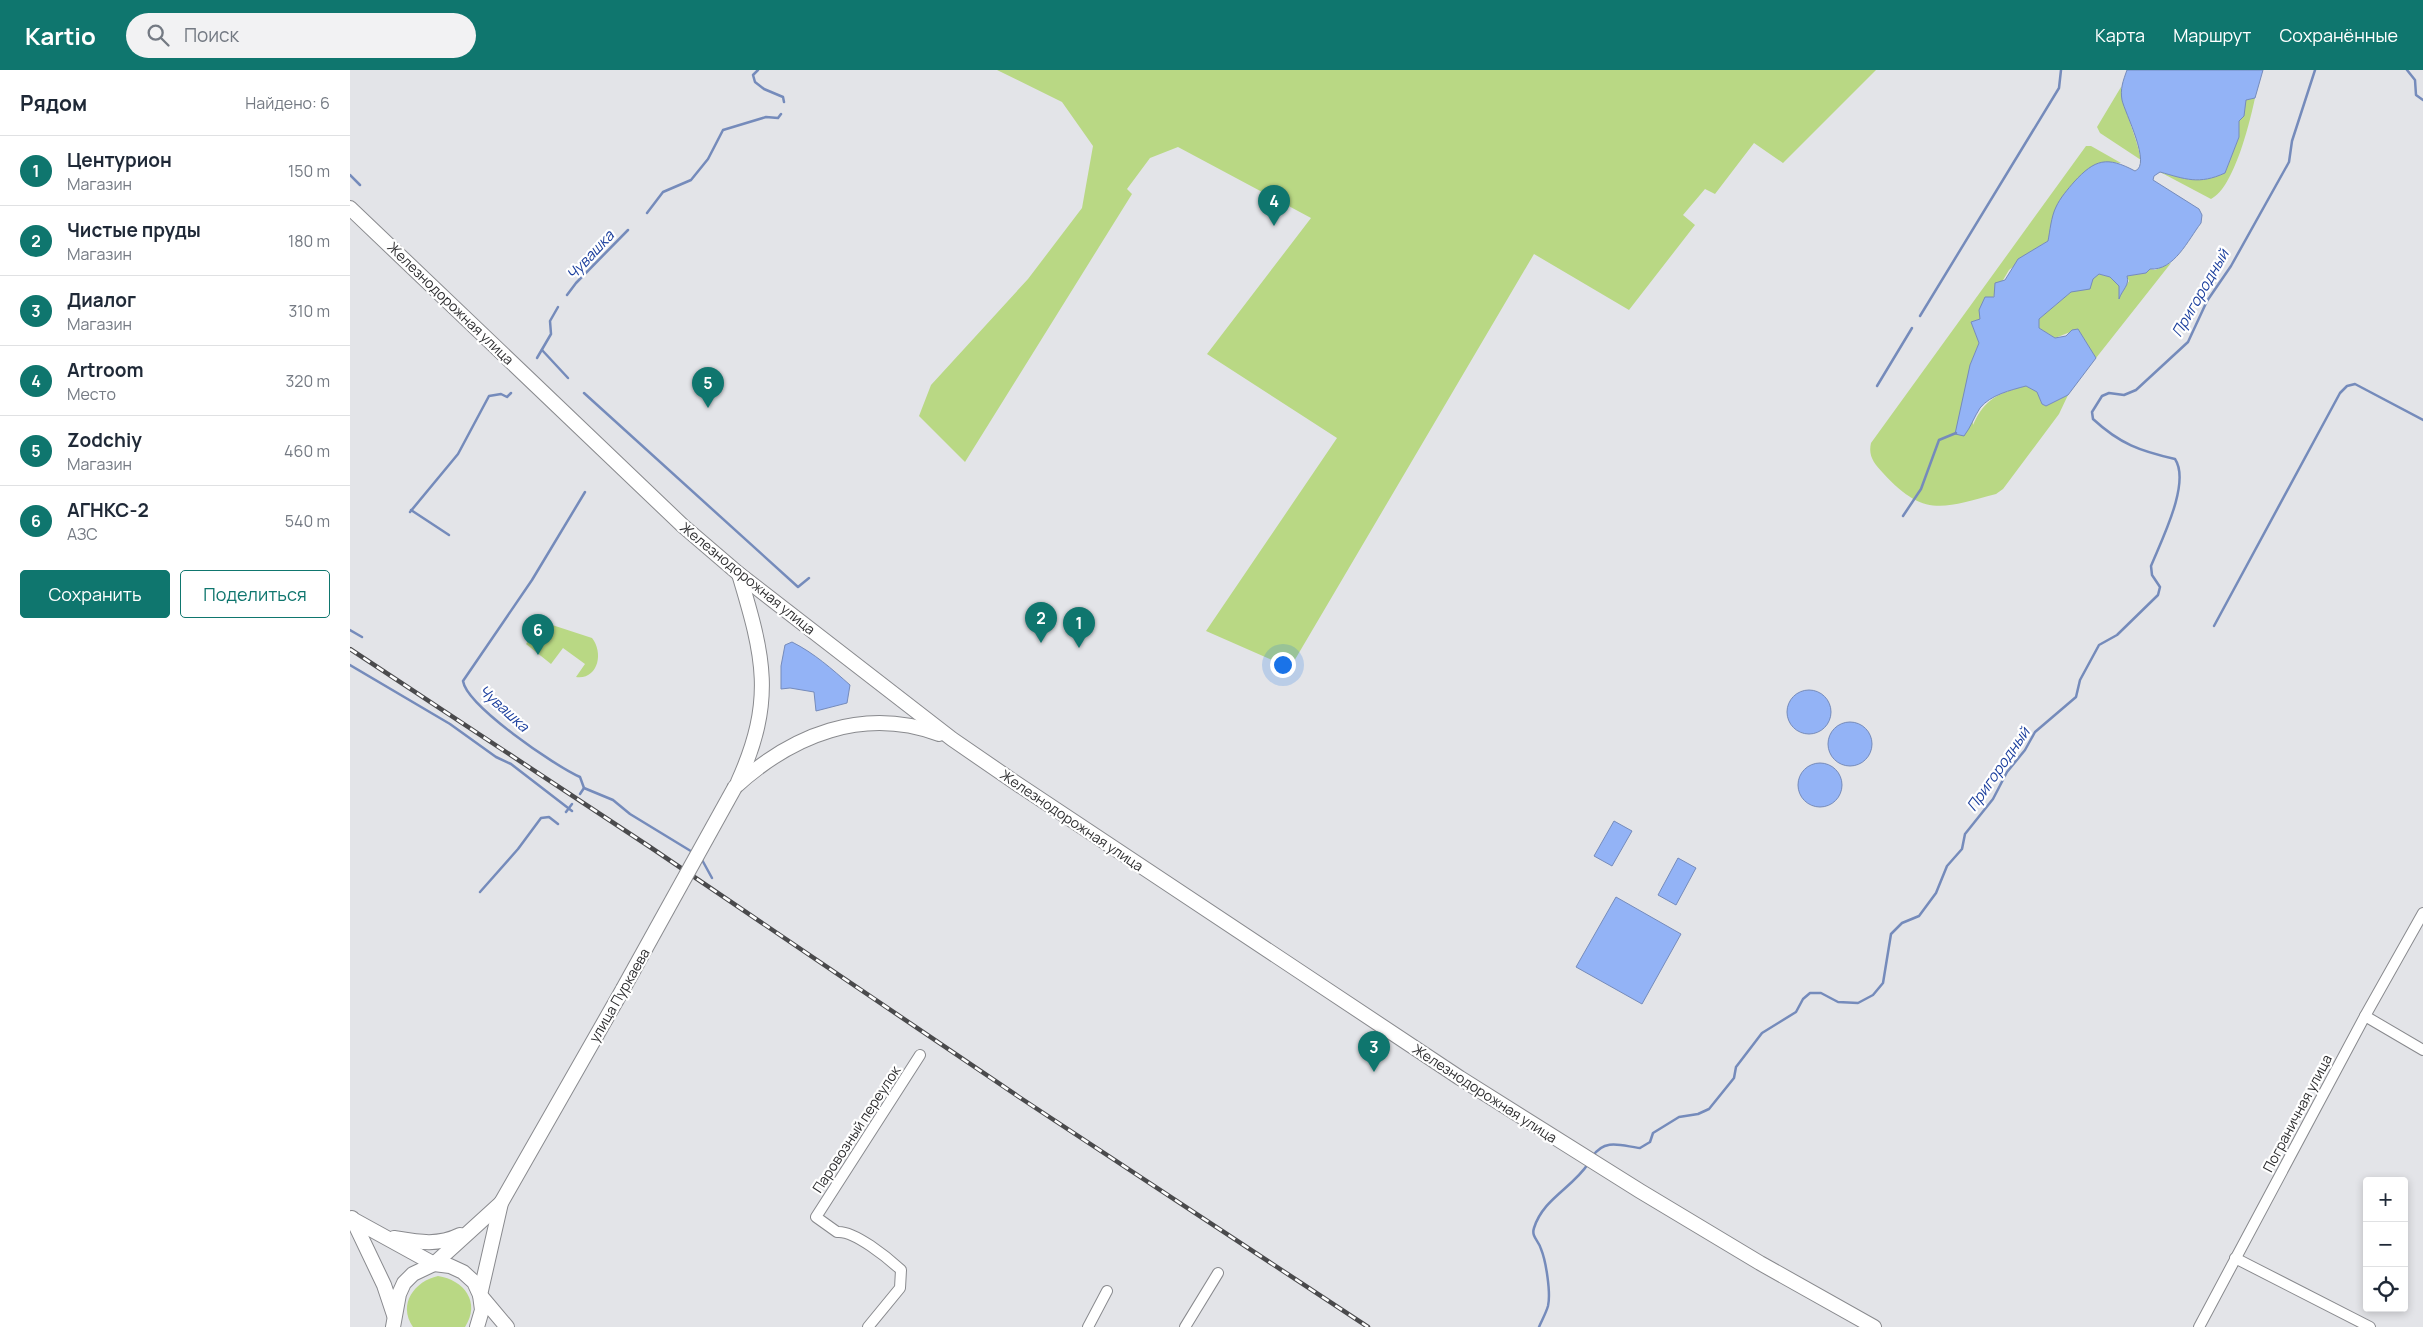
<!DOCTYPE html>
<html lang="ru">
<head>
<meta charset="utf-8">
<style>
  body { margin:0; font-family:Manrope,sans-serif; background:#f2f2f3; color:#1f2937 }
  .controls { position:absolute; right:15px; bottom:15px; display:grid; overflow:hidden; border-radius:5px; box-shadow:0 2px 8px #0003 }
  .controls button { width:45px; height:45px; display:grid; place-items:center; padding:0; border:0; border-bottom:1px solid #e0e1e3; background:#fff; color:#1f2937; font:25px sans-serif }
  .you { position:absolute; left:932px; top:594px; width:18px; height:18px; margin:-12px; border:4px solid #fff; border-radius:50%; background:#1a73e8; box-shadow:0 0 0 8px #1a73e833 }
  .badge { display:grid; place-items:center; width:32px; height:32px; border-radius:50%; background:#0f766e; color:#fff; font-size:16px; font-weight:700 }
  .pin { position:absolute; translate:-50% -41px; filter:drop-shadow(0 1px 2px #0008) }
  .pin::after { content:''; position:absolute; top:26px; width:18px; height:15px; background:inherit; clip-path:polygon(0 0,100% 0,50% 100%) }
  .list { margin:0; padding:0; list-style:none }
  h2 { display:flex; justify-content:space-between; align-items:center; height:65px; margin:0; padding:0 20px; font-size:21px }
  h2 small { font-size:16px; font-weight:400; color:#747a83 }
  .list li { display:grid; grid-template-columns:32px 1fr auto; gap:15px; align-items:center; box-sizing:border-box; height:70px; padding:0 20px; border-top:1px solid #e0e1e3 }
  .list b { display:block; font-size:19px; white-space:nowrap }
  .list p { margin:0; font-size:16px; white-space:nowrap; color:#747a83 }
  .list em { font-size:16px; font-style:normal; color:#747a83 }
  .actions { display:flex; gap:10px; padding:15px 20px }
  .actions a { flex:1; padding:11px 0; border:1px solid #0f766e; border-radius:5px; text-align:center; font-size:18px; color:#0f766e }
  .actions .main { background:#0f766e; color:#fff }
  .icon { flex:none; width:28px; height:28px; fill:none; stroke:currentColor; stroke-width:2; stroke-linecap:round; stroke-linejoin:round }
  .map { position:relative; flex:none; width:2073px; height:1257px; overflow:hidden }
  header { display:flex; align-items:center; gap:30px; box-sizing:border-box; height:70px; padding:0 25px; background:#0f766e; color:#fff }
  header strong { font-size:24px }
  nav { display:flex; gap:28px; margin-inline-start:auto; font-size:18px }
  .search { width:350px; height:45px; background:#f2f2f3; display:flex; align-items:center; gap:12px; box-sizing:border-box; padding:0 18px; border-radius:28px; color:#747a83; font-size:19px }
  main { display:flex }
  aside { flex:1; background:#fff }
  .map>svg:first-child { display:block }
  .green { fill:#b9d884 }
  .water { fill:#93b3f6; stroke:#758bbb }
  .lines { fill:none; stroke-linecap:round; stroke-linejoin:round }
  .stream { stroke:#758bbb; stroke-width:2.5 }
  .minor-casing { stroke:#898a8e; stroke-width:12 }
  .secondary-casing { stroke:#898a8e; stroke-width:16 }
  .minor { stroke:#fff; stroke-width:10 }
  .secondary { stroke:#fff; stroke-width:14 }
  .rail-casing { stroke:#4a4a4c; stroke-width:4.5 }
  .rail { stroke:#fff; stroke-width:2.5; stroke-dasharray:8; stroke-linecap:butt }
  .secondary-bridge-casing { stroke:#898a8e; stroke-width:16; stroke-linecap:butt }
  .secondary-bridge { stroke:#fff; stroke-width:14 }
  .labels { text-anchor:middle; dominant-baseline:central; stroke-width:4.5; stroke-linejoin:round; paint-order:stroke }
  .street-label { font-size:14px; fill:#2e2e30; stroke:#fff }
  .water-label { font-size:15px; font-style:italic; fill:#1a3e9d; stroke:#fff }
</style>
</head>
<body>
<header>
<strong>Kartio</strong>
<div class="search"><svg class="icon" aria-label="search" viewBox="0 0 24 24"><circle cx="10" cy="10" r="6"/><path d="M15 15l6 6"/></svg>Поиск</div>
<nav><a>Карта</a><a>Маршрут</a><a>Сохранённые</a></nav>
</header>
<main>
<aside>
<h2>Рядом<small>Найдено: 6</small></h2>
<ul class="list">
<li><span class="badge">1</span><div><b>Центурион</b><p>Магазин</p></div><em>150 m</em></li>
<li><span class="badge">2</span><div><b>Чистые пруды</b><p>Магазин</p></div><em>180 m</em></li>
<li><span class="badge">3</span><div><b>Диалог</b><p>Магазин</p></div><em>310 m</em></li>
<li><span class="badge">4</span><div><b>Artroom</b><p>Место</p></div><em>320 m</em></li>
<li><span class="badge">5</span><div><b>Zodchiy</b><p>Магазин</p></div><em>460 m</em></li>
<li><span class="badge">6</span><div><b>АГНКС-2</b><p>АЗС</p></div><em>540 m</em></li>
</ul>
<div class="actions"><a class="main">Сохранить</a><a>Поделиться</a></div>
</aside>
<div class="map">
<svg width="2073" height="1257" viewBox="0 0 2073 1257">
  <rect width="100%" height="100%" fill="#e3e4e8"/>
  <!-- green -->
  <g class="green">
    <polygon points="647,0 1526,0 1433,93 1404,73 1365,124 1355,119 1333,145 1345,155 1279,240 1184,184 940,598 856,561 987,368 857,284 961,148 828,77 800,88 777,119 782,124 615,392 569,346 581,315 678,209 732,138 743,76 712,32"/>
    <path d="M1771,17C1774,43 1786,64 1791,90L1750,63L1747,57Z"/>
    <path d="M1905,28C1900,52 1884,118 1861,129L1810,102C1835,109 1849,115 1875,103L1889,67V51L1893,46L1896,30Z"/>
    <path d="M1736,76H1741L1771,93L1751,92L1706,138L1698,171L1685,179L1659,200L1630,249L1621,252L1629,273L1620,295L1623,355C1635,328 1649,323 1676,316L1687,322L1692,334L1696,336L1718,325L1709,344L1653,419L1646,424C1593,438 1574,448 1533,403C1524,393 1518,386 1521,373Z"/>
    <polygon points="1821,193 1746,288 1728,259 1705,268 1689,258 1689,249 1721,222 1749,204 1760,207 1769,216 1769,227 1779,211 1777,206 1796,203 1800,199 1805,200"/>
    <path d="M193,552L242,568C254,583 248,610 226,607L235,594L213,578L201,594L176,574Z"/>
    <path d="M88,1206C114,1210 131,1232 115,1257H63C47,1234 65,1211 88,1206Z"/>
  </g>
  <!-- water -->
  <g class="water">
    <path d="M1777,0H1913L1905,28L1896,30L1894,46L1889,51V67L1875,103C1849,115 1835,109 1810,102L1804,106L1803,110L1849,139L1852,145L1851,153C1838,170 1824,201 1800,199L1796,203L1777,206C1780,215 1772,220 1769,229V216L1760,207L1749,204L1743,209L1740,219L1721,222L1689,249V258L1705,268L1716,266L1722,260L1728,259L1746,288L1718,325L1696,336L1692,334L1687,322L1676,316C1661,320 1640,325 1630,338C1624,347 1621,357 1614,366L1605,364L1620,295L1629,273L1621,252L1630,249L1629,240L1635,227H1644L1645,213L1655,210L1668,189L1698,171C1700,161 1701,147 1706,137C1710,128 1718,119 1724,112C1745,89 1757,86 1785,101C1802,95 1775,43 1772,30C1770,19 1773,11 1777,0Z"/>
    <path d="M442,572C464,583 482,599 500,615L497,633L466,641L464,622L440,618L431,619V596L435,575Z"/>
    <circle cx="1459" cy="642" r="22"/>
    <circle cx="1500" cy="674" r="22"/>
    <circle cx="1470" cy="715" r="22"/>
    <polygon points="1264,751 1282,761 1262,796 1244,786"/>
    <polygon points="1328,788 1346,798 1326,835 1308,825"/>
    <polygon points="1266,827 1331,864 1292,934 1226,897"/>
  </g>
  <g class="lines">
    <!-- stream -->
    <g class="stream">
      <polyline points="408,0 403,5 405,12 414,19 433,27 434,32"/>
      <polyline points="2057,0 2065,10 2066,25 2073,30"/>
      <polyline points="0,105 10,115"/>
      <polyline points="297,143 313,122 341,110 358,89 373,60 416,47 428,48 431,44"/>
      <polyline points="217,225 226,213 278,160"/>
      <polyline points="1570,246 1709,18 1711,0"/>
      <polyline points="192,280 218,308"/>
      <polyline points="187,288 201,264 200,251 208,237"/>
      <polyline points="1527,316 1562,258"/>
      <polyline points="234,323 448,517 459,508"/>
      <path d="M235,422L182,510L113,611C117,636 205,696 230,707L234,718L263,730L280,744L344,783"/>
      <polyline points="61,440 99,465"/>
      <polyline points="60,442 108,384 139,326 151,324 157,327 161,323"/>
      <polyline points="1553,446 1571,419 1589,370 1606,363"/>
      <polyline points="1864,556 1990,323 1997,316 2005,314 2073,350"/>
      <polyline points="0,560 12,567"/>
      <polyline points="0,595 100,654 146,687 161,694 222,741"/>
      <polyline points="230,724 234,718"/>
      <polyline points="216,742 222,734"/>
      <polyline points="351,788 362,808"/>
      <polyline points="130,822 168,779 191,748 199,747 208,754"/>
      <path d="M1243,1086C1255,1068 1272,1076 1290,1078L1300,1072L1303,1063L1329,1047L1348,1044L1359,1039L1384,1008L1386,997L1412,963L1446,942L1453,929L1460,923H1471L1488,932L1508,933L1523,925L1533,913L1541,864L1552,853L1569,846L1586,823L1597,796L1612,779L1615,764L1643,729L1657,702L1675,680L1685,662L1726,627L1730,610L1749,575L1767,565L1808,525L1810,517L1802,505L1801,496C1811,471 1841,413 1825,389C1790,381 1770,374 1743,349L1742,342L1752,326L1759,323L1774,325L1786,320L1838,272L1857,231L1881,196L1939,92L1942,71L1965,0"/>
      <path d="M1189,1257C1192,1250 1196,1243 1198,1236C1201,1223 1196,1191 1191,1179C1189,1171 1181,1167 1184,1158C1193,1129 1222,1118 1238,1094"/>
    </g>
    <!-- minor casing -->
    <g class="minor-casing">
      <g id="minor">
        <polyline points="2015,946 2073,980"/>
        <polyline points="1885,1188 2020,1257"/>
        <path d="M518,1257L550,1218L551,1200C538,1188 504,1160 487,1162L466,1147L570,985"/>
        <polyline points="738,1257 757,1221"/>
        <polyline points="835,1257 868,1203"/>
        <polyline points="1849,1257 2015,946 2073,843"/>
      </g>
    </g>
    <!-- secondary casing -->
    <g class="secondary-casing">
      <g id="secondary">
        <polyline points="0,138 333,456 389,504 602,669 663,711 1110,1008 1290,1121 1410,1193 1524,1257"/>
        <path d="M388,712C425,630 414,587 389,504"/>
        <path d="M385,717C442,665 513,636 589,664"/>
        <polyline points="2,1148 34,1215 44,1245"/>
        <polyline points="4,1150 84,1194 100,1196 113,1202 124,1212 130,1225 157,1257"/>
        <path d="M44,1168C68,1172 88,1176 110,1165"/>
        <polyline points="43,1257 49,1224 54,1213 63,1204 84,1194 151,1133"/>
        <polyline points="127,1257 132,1240 130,1225 151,1133 273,919"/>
      </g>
    </g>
    <!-- minor -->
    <use href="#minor" class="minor"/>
    <!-- secondary -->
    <use href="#secondary" class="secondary"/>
    <!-- rail casing -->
    <g class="rail-casing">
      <polyline id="rail" points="0,579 300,777 669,1027 1018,1257"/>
    </g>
    <!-- rail -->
    <use href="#rail" class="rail"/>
    <!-- secondary-bridge casing -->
    <g class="secondary-bridge-casing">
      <polyline id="secondary-bridge" points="273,919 385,717"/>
    </g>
    <!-- secondary-bridge -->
    <use href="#secondary-bridge" class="secondary-bridge"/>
  </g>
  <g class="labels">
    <!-- street labels -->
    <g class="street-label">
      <text transform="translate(101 233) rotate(44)">Железнодорожная улица</text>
      <text transform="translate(398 508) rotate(39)">Железнодорожная улица</text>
      <text transform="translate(722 750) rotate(34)">Железнодорожная улица</text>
      <text transform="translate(269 925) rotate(-60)">улица Пуркаева</text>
      <text transform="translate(1135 1023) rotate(33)">Железнодорожная улица</text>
      <text transform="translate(1947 1043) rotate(-62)">Пограничная улица</text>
      <text transform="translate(506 1059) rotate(-57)">Паровозный переулок</text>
    </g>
    <!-- water labels -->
    <g class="water-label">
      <text transform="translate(240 185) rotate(-47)">Чувашка</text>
      <text transform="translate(1850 223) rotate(-60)">Пригородный</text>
      <text transform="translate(154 638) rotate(42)">Чувашка</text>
      <text transform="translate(1648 699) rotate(-55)">Пригородный</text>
    </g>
  </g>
</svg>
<div class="controls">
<button>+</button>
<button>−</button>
<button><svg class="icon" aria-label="locate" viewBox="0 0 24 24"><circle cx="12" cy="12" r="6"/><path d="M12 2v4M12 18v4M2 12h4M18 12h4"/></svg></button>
</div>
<div class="you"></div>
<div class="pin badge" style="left:729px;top:578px">1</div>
<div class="pin badge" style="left:691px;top:573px">2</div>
<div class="pin badge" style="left:1024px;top:1002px">3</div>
<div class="pin badge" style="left:924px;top:156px">4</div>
<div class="pin badge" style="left:358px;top:338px">5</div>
<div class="pin badge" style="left:188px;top:585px">6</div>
</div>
</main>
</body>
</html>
